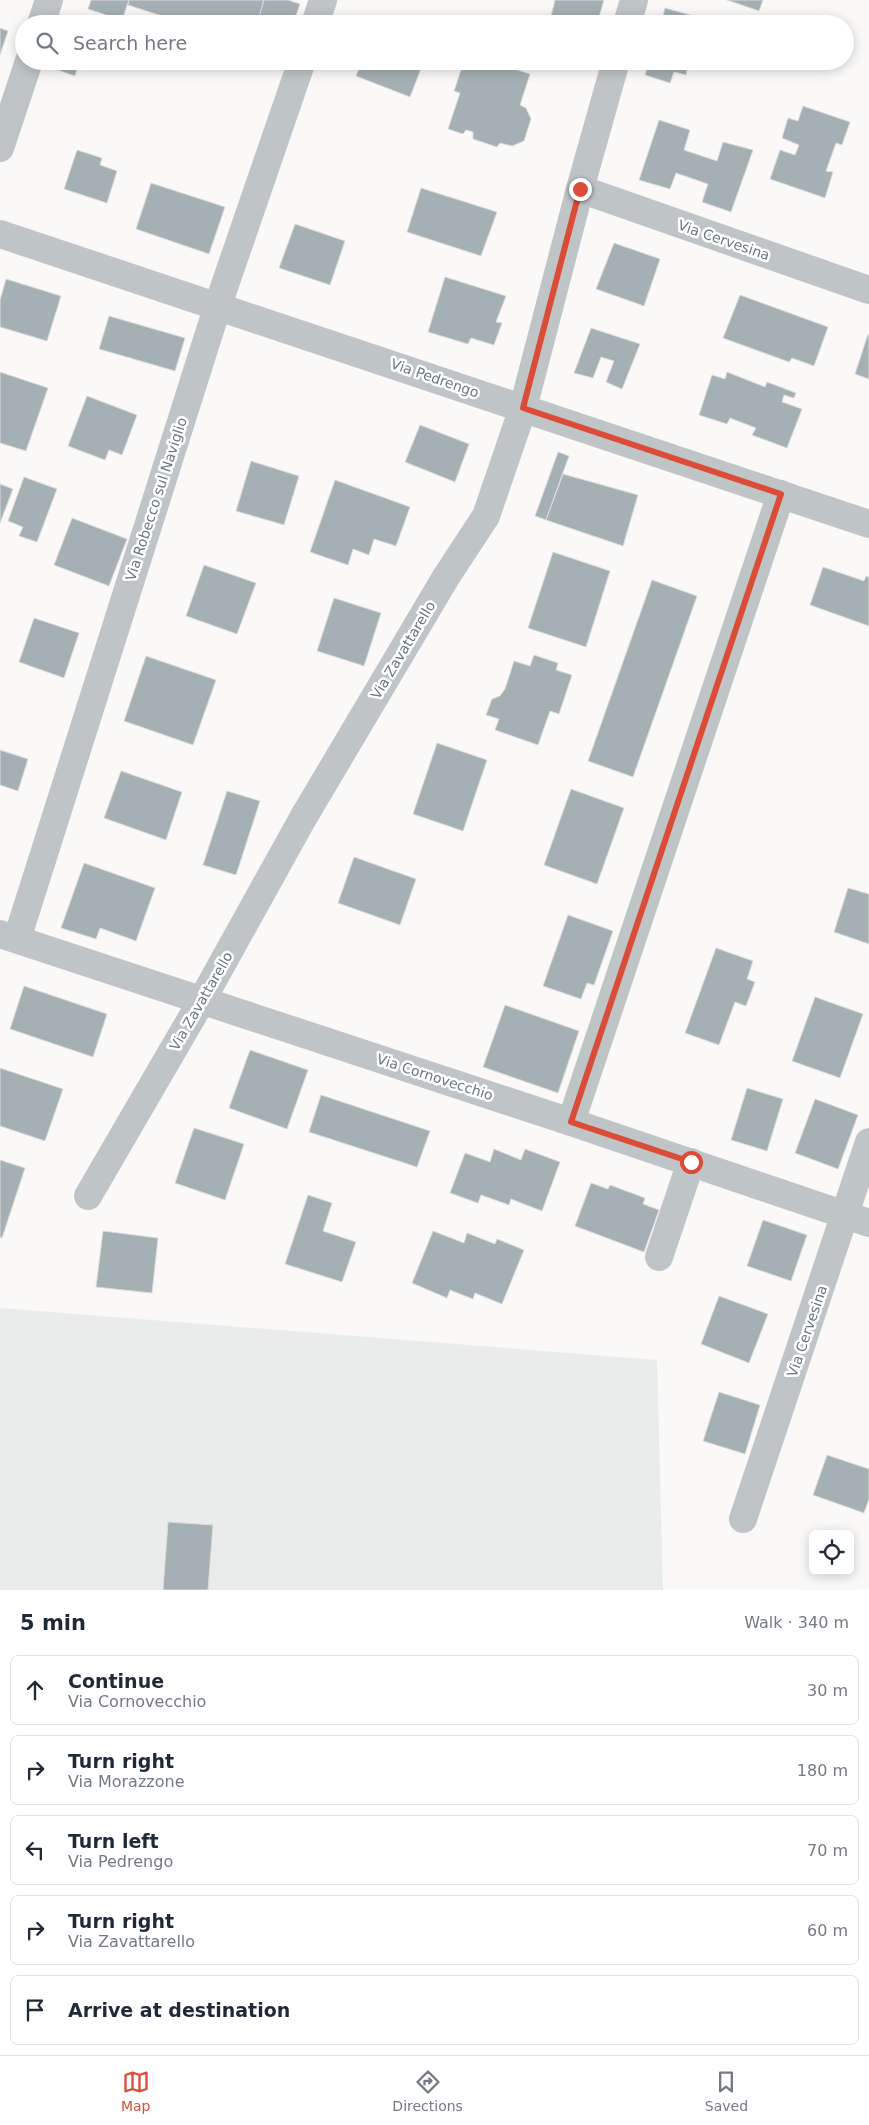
<!DOCTYPE html>
<html lang="en">
<head>
<meta charset="utf-8">
<style>
  body { margin:0; font-family:"DejaVu Sans",sans-serif; background:#f6f6f7; color:#1f2937 }
  .controls { position:absolute; right:15px; bottom:15px; display:grid; overflow:hidden; border-radius:8px; box-shadow:0 2px 12px #0003 }
  .controls button { width:45px; height:45px; display:grid; place-items:center; padding:0; border:0; border-bottom:1px solid #e0e1e3; background:#fff; color:#1f2937; font:25px sans-serif }
  .stop { position:absolute; width:15px; height:15px; margin:-11px; border:4px solid #da4c37; border-radius:50%; background:#fff }
  .stop.end { background:#da4c37; border-color:#fff; box-shadow:0 1px 5px #0008 }
  .list { margin:0; padding:0; list-style:none }
  h2 { display:flex; justify-content:space-between; align-items:center; height:65px; margin:0; padding:0 20px; font-size:21px }
  h2 small { font-size:16px; font-weight:400; color:#747a83 }
  .list li { display:grid; grid-template-columns:32px 1fr auto; gap:15px; align-items:center; box-sizing:border-box; height:70px; margin:0 10px 10px; padding:0 10px; border:1px solid #e0e1e3; border-radius:8px }
  .list b { display:block; font-size:19px; white-space:nowrap }
  .list p { margin:0; font-size:16px; white-space:nowrap; color:#747a83 }
  .list em { font-size:16px; font-style:normal; color:#747a83 }
  .icon { flex:none; width:28px; height:28px; fill:none; stroke:currentColor; stroke-width:2; stroke-linecap:round; stroke-linejoin:round }
  .map { position:relative; flex:none; width:869px; height:1590px; overflow:hidden }
  .search { position:absolute; background:#fff; box-shadow:0 2px 12px #0003; left:15px; right:15px; top:15px; height:55px; display:flex; align-items:center; gap:12px; box-sizing:border-box; padding:0 18px; border-radius:28px; color:#747a83; font-size:19px }
  .sheet { height:465px; background:#fff }
  nav { display:flex; justify-content:space-around; align-items:center; box-sizing:border-box; height:70px; border-top:1px solid #e0e1e3; background:#fff; font-size:14px; color:#747a83 }
  nav a { display:grid; justify-items:center; gap:2px }
  nav .on { color:#da4c37 }
  .map>svg:first-child { display:block }
  .built { fill:#eaebeb }
  .building { fill:#a5b0b5; stroke:#dbdbda }
  .lines { fill:none; stroke-linecap:round; stroke-linejoin:round }
  .minor { stroke:#bfc4c7; stroke-width:28 }
  .route { stroke:#da4c37; stroke-width:6 }
  .labels { text-anchor:middle; dominant-baseline:central; stroke-width:5; stroke-linejoin:round; paint-order:stroke }
  .street-label { font-size:14px; fill:#667881; stroke:#fff }
</style>
</head>
<body>
<div class="map">
<svg width="869" height="1590" viewBox="0 0 869 1590">
  <rect width="100%" height="100%" fill="#faf9f8"/>
  <!-- built -->
  <polygon class="built" points="0,1308 657,1360 663,1590 0,1590"/>
  <!-- building -->
  <g class="building">
    <polygon points="91,0 129,0 122,20 88,9"/>
    <polygon points="129,0 264,0 257,24 187,24 128,5"/>
    <polygon points="264,0 288,0 300,4 293,24 257,24"/>
    <polygon points="555,0 604,0 597,24 549,24"/>
    <polygon points="727,0 763,0 759,11"/>
    <polygon points="665,8 708,20 707,24 661,24"/>
    <polygon points="0,28 8,31 0,55"/>
    <polygon points="58,61 79,61 75,76 55,69"/>
    <polygon points="258,61 281,61 279,68"/>
    <polygon points="362,61 424,61 410,97 356,76"/>
    <polygon points="464,61 489,61 530,74 520,105 526,108 531,119 524,141 512,146 500,143 497,147 473,139 473,132 466,130 463,134 448,129 460,93 454,91"/>
    <polygon points="649,61 689,61 686,75 674,72 670,83 645,75"/>
    <polygon points="803,106 850,122 842,145 836,143 826,171 833,172 825,198 770,179 780,150 795,155 799,145 782,138 788,118 798,121"/>
    <polygon points="659,120 690,130 684,150 717,161 723,142 753,150 731,212 702,202 708,184 676,173 670,189 639,180"/>
    <polygon points="77,150 102,158 100,165 117,171 107,203 64,189"/>
    <polygon points="151,183 225,207 209,254 136,229"/>
    <polygon points="421,188 497,212 481,256 407,232"/>
    <polygon points="295,224 345,241 330,285 279,268"/>
    <polygon points="614,243 660,259 644,306 596,289"/>
    <polygon points="445,277 506,296 496,322 502,323 494,345 471,338 468,344 428,332"/>
    <polygon points="6,279 61,296 47,341 0,327 0,300"/>
    <polygon points="740,295 828,327 814,366 792,358 789,362 723,338"/>
    <polygon points="109,316 185,338 175,371 99,349"/>
    <polygon points="591,328 640,344 622,389 606,382 614,361 601,357 593,378 574,373"/>
    <polygon points="868,334 869,335 869,379 855,374"/>
    <polygon points="0,372 48,388 26,451 0,443"/>
    <polygon points="727,372 765,387 767,382 796,393 794,398 784,395 782,402 802,409 787,448 752,435 756,428 730,418 727,424 699,415 712,375 725,379"/>
    <polygon points="87,396 137,415 122,455 109,450 105,460 68,446"/>
    <polygon points="420,425 469,444 455,482 405,462"/>
    <polygon points="558,452 569,456 546,520 535,516"/>
    <polygon points="251,461 299,476 284,525 236,511"/>
    <polygon points="563,474 638,495 623,546 546,520"/>
    <polygon points="24,477 57,489 37,542 19,536 23,527 8,521"/>
    <polygon points="335,480 410,507 396,546 374,539 369,555 353,549 348,565 310,552"/>
    <polygon points="0,484 13,489 0,523"/>
    <polygon points="72,518 127,539 109,586 54,565"/>
    <polygon points="553,552 610,571 586,647 528,628"/>
    <polygon points="204,565 256,583 237,634 186,616"/>
    <polygon points="823,567 864,581 866,576 869,577 869,626 810,605"/>
    <polygon points="652,580 697,596 633,777 588,761"/>
    <polygon points="334,598 381,613 364,666 317,651"/>
    <polygon points="34,618 79,633 64,678 19,662"/>
    <polygon points="534,655 558,663 556,670 572,675 559,714 550,711 538,745 495,730 499,719 486,715 492,699 500,696 505,689 514,661 530,666"/>
    <polygon points="146,656 216,680 193,745 124,721"/>
    <polygon points="437,743 487,760 463,831 413,814"/>
    <polygon points="0,750 28,759 18,791 0,785"/>
    <polygon points="121,771 182,792 166,840 104,818"/>
    <polygon points="571,789 624,808 597,884 544,865"/>
    <polygon points="227,791 260,801 236,875 203,865"/>
    <polygon points="354,857 416,879 400,925 338,903"/>
    <polygon points="84,863 155,888 136,941 100,928 96,939 61,928"/>
    <polygon points="848,888 869,894 869,944 834,932"/>
    <polygon points="568,915 613,931 594,985 587,983 581,999 543,986"/>
    <polygon points="716,948 753,961 747,979 755,982 746,1006 735,1002 719,1045 685,1033"/>
    <polygon points="24,986 107,1014 93,1057 10,1029"/>
    <polygon points="815,997 863,1014 840,1078 792,1061"/>
    <polygon points="505,1005 579,1031 558,1093 483,1067"/>
    <polygon points="250,1050 308,1070 287,1129 229,1108"/>
    <polygon points="0,1068 63,1089 45,1141 0,1126"/>
    <polygon points="747,1088 783,1099 767,1151 731,1140"/>
    <polygon points="321,1095 430,1131 417,1167 309,1132"/>
    <polygon points="815,1099 858,1115 838,1169 795,1153"/>
    <polygon points="194,1128 244,1144 225,1200 175,1183"/>
    <polygon points="494,1149 521,1160 525,1149 560,1162 542,1211 511,1199 509,1205 481,1195 478,1203 450,1193 465,1153 490,1162"/>
    <polygon points="0,1160 25,1168 2,1238 0,1237"/>
    <polygon points="591,1183 608,1189 610,1185 645,1198 643,1204 659,1210 644,1252 575,1226"/>
    <polygon points="308,1195 332,1203 323,1231 356,1242 342,1282 285,1264"/>
    <polygon points="763,1220 807,1235 791,1281 747,1266"/>
    <polygon points="103,1231 158,1238 152,1293 96,1287"/>
    <polygon points="433,1231 464,1243 467,1233 495,1244 497,1239 524,1250 502,1304 475,1293 473,1299 450,1290 447,1298 412,1283"/>
    <polygon points="719,1296 768,1314 749,1363 701,1344"/>
    <polygon points="719,1392 760,1405 745,1454 703,1441"/>
    <polygon points="827,1455 869,1469 869,1499 864,1513 813,1495"/>
    <polygon points="168,1522 213,1525 208,1590 163,1590"/>
  </g>
  <g class="lines">
    <!-- minor -->
    <g class="minor">
      <polyline points="41,24 49,0"/>
      <polyline points="315,24 323,0"/>
      <polyline points="627,24 634,0"/>
      <polyline points="0,148 29,61"/>
      <polyline points="580,189 869,290"/>
      <polyline points="0,234 869,524"/>
      <polyline points="0,934 571,1122 869,1223"/>
      <polyline points="17,939 218,305 302,61"/>
      <polyline points="571,1122 781,494"/>
      <polyline points="88,1196 202,1000 303,818 446,577 486,516 523,408 580,189 616,61"/>
      <polyline points="659,1257 691,1162"/>
      <polyline points="743,1519 869,1142"/>
    </g>
  </g>
  <g class="lines">
    <!-- route -->
    <polyline class="route" points="580,189 523,408 781,494 571,1122 691,1162"/>
  </g>
  <g class="labels">
    <!-- street labels -->
    <g class="street-label">
      <text transform="translate(724 240) rotate(19)">Via Cervesina</text>
      <text transform="translate(435 378) rotate(19)">Via Pedrengo</text>
      <text transform="translate(156 499) rotate(-72)">Via Robecco sul Naviglio</text>
      <text transform="translate(403 650) rotate(-59)">Via Zavattarello</text>
      <text transform="translate(201 1001) rotate(-60)">Via Zavattarello</text>
      <text transform="translate(435 1077) rotate(18)">Via Cornovecchio</text>
      <text transform="translate(807 1331) rotate(-71)">Via Cervesina</text>
    </g>
  </g>
</svg>
<div class="controls">
<button><svg class="icon" aria-label="locate" viewBox="0 0 24 24"><circle cx="12" cy="12" r="6"/><path d="M12 2v4M12 18v4M2 12h4M18 12h4"/></svg></button>
</div>
<div class="stop" style="left:691px;top:1162px"></div>
<div class="stop end" style="left:580px;top:189px"></div>
<div class="search"><svg class="icon" aria-label="search" viewBox="0 0 24 24"><circle cx="10" cy="10" r="6"/><path d="M15 15l6 6"/></svg>Search here</div>
</div>
<section class="sheet">
<h2>5 min<small>Walk · 340 m</small></h2>
<ul class="list">
<li><svg class="icon" aria-label="ahead" viewBox="0 0 24 24"><path d="M12 20V5M6 11l6-6 6 6"/></svg><div><b>Continue</b><p>Via Cornovecchio</p></div><em>30 m</em></li>
<li><svg class="icon" aria-label="right" viewBox="0 0 24 24"><path d="M7 20v-9h11M14 6l5 5-5 5"/></svg><div><b>Turn right</b><p>Via Morazzone</p></div><em>180 m</em></li>
<li><svg class="icon" aria-label="left" viewBox="0 0 24 24"><path d="M17 20v-9H6M10 6l-5 5 5 5"/></svg><div><b>Turn left</b><p>Via Pedrengo</p></div><em>70 m</em></li>
<li><svg class="icon" aria-label="right" viewBox="0 0 24 24"><path d="M7 20v-9h11M14 6l5 5-5 5"/></svg><div><b>Turn right</b><p>Via Zavattarello</p></div><em>60 m</em></li>
<li><svg class="icon" aria-label="arrive" viewBox="0 0 24 24"><path d="M6 21V4h12l-3 4 3 4H6"/></svg><div><b>Arrive at destination</b></div></li>
</ul>
</section>
<nav>
<a class="on"><svg class="icon" aria-label="map" viewBox="0 0 24 24"><path d="M3 6l6-2 6 2 6-2v14l-6 2-6-2-6 2zM9 4v14M15 6v14"/></svg>Map</a>
<a><svg class="icon" aria-label="directions" viewBox="0 0 24 24"><path d="M12 3l9 9-9 9-9-9zM9 14v-3h6M13 9l2 2-2 2"/></svg>Directions</a>
<a><svg class="icon" aria-label="saved" viewBox="0 0 24 24"><path d="M7 4h10v16l-5-4-5 4z"/></svg>Saved</a>
</nav>
</body>
</html>
